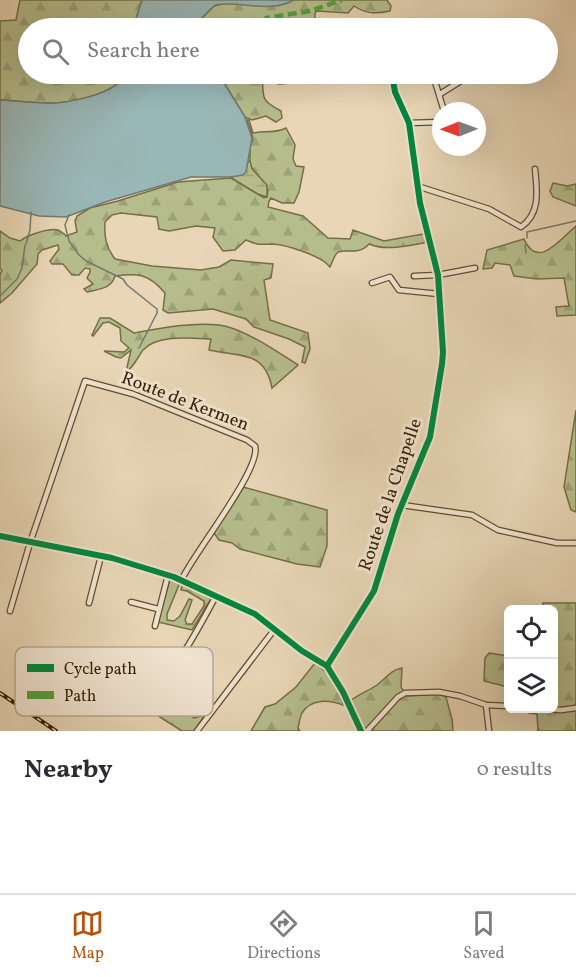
<!DOCTYPE html>
<html lang="en">
<head>
<meta charset="utf-8">
<style>
  body { margin:0; font-family:Vollkorn,serif; background:#f2f2f3; color:#2b2b33 }
  .controls { position:absolute; right:18px; bottom:18px; display:grid; overflow:hidden; border-radius:9px; box-shadow:0 6px 24px #0002 }
  .controls button { width:54px; height:54px; display:grid; place-items:center; padding:0; border:0; border-bottom:2px solid #e1e1e2; background:#fff; color:#2b2b33; font:30px sans-serif }
  .compass { position:absolute; left:432px; top:102px; width:54px; height:54px; border-radius:50%; background:#fff; box-shadow:0 6px 24px #0002; rotate:269deg }
  .list { margin:0; padding:0; list-style:none }
  h2 { display:flex; justify-content:space-between; align-items:center; height:78px; margin:0; padding:0 24px; font-size:26px }
  h2 small { font-size:20px; font-weight:400; color:#7c7c81 }
  .icon { flex:none; width:33px; height:33px; fill:none; stroke:currentColor; stroke-width:2; stroke-linecap:round; stroke-linejoin:round }
  .map { position:relative; flex:none; width:576px; height:731px; overflow:hidden }
  .search { position:absolute; background:#fff; box-shadow:0 6px 24px #0002; left:18px; right:18px; top:18px; height:66px; display:flex; align-items:center; gap:15px; box-sizing:border-box; padding:0 21px; border-radius:33px; color:#7c7c81; font-size:22px }
  .sheet { height:162px; background:#fff }
  nav { display:flex; justify-content:space-around; align-items:center; box-sizing:border-box; height:84px; border-top:2px solid #e1e1e2; background:#fff; font-size:16px; color:#7c7c81 }
  nav a { display:grid; justify-items:center; gap:3px }
  nav .on { color:#b45309 }
  .map>svg:first-child { display:block }
  .forest { fill:url(#forest-firs); stroke:#766e46; stroke-width:1.5 }
  .wetland { fill:url(#wetland-marsh); stroke:#766e46; stroke-width:1.5 }
  .water { fill:#99b7b7; stroke:#717a6e; stroke-width:1.5 }
  .lines { fill:none; stroke-linecap:round; stroke-linejoin:round }
  .stream { stroke:#717a6e; stroke-width:1.5 }
  .minor-casing { stroke:#624d2e; stroke-width:7 }
  .minor { stroke:#f0e4d0; stroke-width:4.5 }
  .rail-casing { stroke:#351f00; stroke-width:4 }
  .rail { stroke:#f0e4d0; stroke-width:1.5; stroke-dasharray:4.5; stroke-linecap:butt }
  .quiet { stroke:#53a23c; stroke-width:4.5; stroke-dasharray:9 4.5; stroke-linecap:butt }
  .cycleway-casing { stroke:#f0e4d0; stroke-width:10 }
  .cycleway { stroke:#00873e; stroke-width:6 }
  .labels { text-anchor:middle; dominant-baseline:central; stroke-width:6; stroke-linejoin:round; paint-order:stroke }
  .street-label { font-size:18px; fill:#351f00; stroke:#f0e4d0 }
  .key { fill:#f0e4d0; stroke:#b8a992; stroke-width:1.5 }
  .key-label { font-size:16px; fill:#351f00 }
</style>
</head>
<body>
<div class="map">
<svg width="576" height="731" viewBox="0 0 576 731">
  <defs>
    <pattern id="forest-firs" width="22" height="20" patternUnits="userSpaceOnUse" patternTransform="scale(1.5)"><rect width="22" height="20" fill="#b6bd8d"/><path d="M5 1l3.5 6h-7zM16 11l3.5 6h-7z" fill="#9da278"/></pattern>
    <pattern id="wetland-marsh" width="20" height="14" patternUnits="userSpaceOnUse" patternTransform="scale(1.5)"><rect width="20" height="14" fill="#b6bd8d"/><path d="M1 5h8M5 5V1M11 12h8M15 12V8" fill="none" stroke="#9da278"/></pattern>
  </defs>
  <rect width="100%" height="100%" fill="#e8d6b6"/>
  <filter id="stains"><feTurbulence type="fractalNoise" baseFrequency=".00333" numOctaves="4"/><feColorMatrix values="0 0 0 0 .2 0 0 0 0 .09 0 0 0 0 .02 0 0 0 .5 -.17"/></filter>
  <radialGradient id="worn" r=".72"><stop offset=".6" stop-color="#630" stop-opacity="0"/><stop offset="1" stop-color="#630" stop-opacity=".3"/></radialGradient>
  <!-- forest -->
  <g class="forest">
    <path d="M20,0H142L133,28H28V74H124C119,93 75,101 57,103C39,104 18,101 0,100V21L16,20Z"/>
    <path d="M238,0L250,4L294,0H387L391,6L390,11C376,14 366,14 354,6L348,13L317,11L315,13V20L358,28H195V25L214,6Z"/>
    <path d="M228,74H262C264,97 259,100 281,111L282,118L276,122L266,116L252,120L245,117L224,83Z"/>
    <path d="M276,74H310C299,79 291,85 278,84Z"/>
    <path d="M247,120H249L253,133C264,130 276,134 286,128L295,145L293,159L296,166L304,167L299,192L294,203H282L271,198L269,201L268,207L303,216L328,238L350,239L353,230L384,241L423,234L426,237L424,243C407,246 385,251 369,244C358,257 342,247 337,253C334,256 332,263 330,267C322,256 287,245 273,244C260,244 260,246 246,240L235,250L223,251L213,237L215,228L196,226L169,231L159,229L157,217L121,213L112,215L105,222C104,237 106,247 115,259L152,266L201,270L219,267L231,260L273,264L271,278L264,280L270,320L308,333L310,349L305,363L302,362L305,347L289,339L254,327L246,319L213,309L168,313L163,310L165,293C149,274 139,273 115,276C111,289 99,289 87,292L84,289L93,284L87,278L90,272V269L85,268L79,275H72L63,264H52L50,261L59,249L58,245L42,250L38,254L37,264L12,293L0,303V275L2,270L0,269V231L10,238L20,241C27,235 49,228 58,230C58,230 66,235 66,236L77,232L75,221L77,216L90,208L118,201L178,182L231,178L264,198L267,197L268,190L250,165V147L253,138Z"/>
    <polygon points="553,183 567,186 576,184 576,206 553,197 550,191"/>
    <path d="M576,226V315L557,316L556,307L569,306L564,278L537,279L514,276L510,265L495,263L492,268L483,269L487,250L524,239C538,271 561,238 576,226Z"/>
    <path d="M100,318H110L134,333C161,328 191,322 219,325C243,328 278,352 298,365L272,388C265,350 240,357 209,350L211,339C192,338 157,334 143,350C137,358 134,367 126,372L131,350L121,358L116,357L104,351L124,352L129,348L121,341L120,328L109,322L103,323L93,336L92,335Z"/>
    <polygon points="576,410 576,512 571,510 564,487"/>
    <polygon points="243,487 327,510 327,546 320,567 297,564 240,549 232,543 219,540 214,533"/>
    <polygon points="170,579 181,580 167,614 167,620 174,621 180,616 189,599 192,600 185,620 187,624 192,624 204,606 204,601 187,591 181,590 183,582 211,599 192,630 158,622"/>
    <polygon points="543,603 576,603 576,731 538,731 537,714 529,713 529,709 554,708 554,610 543,609"/>
    <polygon points="139,652 172,674 182,694 190,694 197,690 181,683 181,679 208,690 206,693 192,697 185,706 189,714 194,718 205,715 194,731 182,731 144,707 142,698 145,691 139,686 145,675 145,669 136,658"/>
    <polygon points="489,653 508,656 508,687 484,681 485,658"/>
    <path d="M315,663C330,674 340,686 343,705C330,700 311,698 302,713C300,717 299,724 298,728L300,731H251L265,707L275,704L296,687Z"/>
    <path d="M402,668L401,687L407,696L439,694L446,697L452,719L453,731H360L361,724L350,701C359,694 368,691 377,685C386,679 390,670 402,668Z"/>
  </g>
  <!-- wetland -->
  <path class="wetland" d="M248,161H250L252,169L267,185V197L258,194L230,177C243,175 246,174 248,161Z"/>
  <!-- water -->
  <g class="water">
    <path d="M142,0H294C269,14 241,0 216,5C210,8 201,20 195,24L196,28H133Z"/>
    <path d="M124,74H228L224,83L245,117L252,138L246,172L243,175L230,177H191L105,202L66,217L39,216L0,206V100C18,101 39,104 57,103C75,101 119,93 124,74Z"/>
  </g>
  <g class="lines">
    <!-- stream -->
    <g class="stream">
      <polyline points="69,215 65,225 69,241 79,255 86,261 123,279 127,285 157,309 157,313 139,348"/>
      <polyline points="527,238 527,232 576,221"/>
      <polyline points="26,244 30,230 31,212"/>
      <polyline points="525,245 526,253"/>
      <polyline points="0,296 17,279 22,268 25,245"/>
    </g>
    <!-- minor casing -->
    <g class="minor-casing">
      <g id="minor">
        <polyline points="454,74 457,83"/>
        <polyline points="433,75 444,111"/>
        <polyline points="440,94 472,74"/>
        <polyline points="409,123 441,122"/>
        <path d="M417,186L489,209L521,227C541,213 537,190 535,169"/>
        <polyline points="414,276 438,275 475,268"/>
        <polyline points="372,283 390,277 399,290 439,294"/>
        <polyline points="402,505 472,515 498,530 557,543 576,543"/>
        <polyline points="0,536 112,558 174,577 255,614 302,651 327,666 343,692 361,731"/>
        <polyline points="131,602 158,609"/>
        <polyline points="89,603 101,556"/>
        <path d="M10,611L30,543L85,381L133,394L247,440L255,446C262,468 194,553 182,579"/>
        <polyline points="155,626 168,575"/>
        <polyline points="327,666 374,591 398,514 430,437 442,364 443,352 438,275 420,203 409,123 395,92 392,74"/>
        <path d="M157,686C182,661 199,627 216,596"/>
        <polyline points="486,705 489,731"/>
        <polyline points="536,708 561,710 576,708"/>
        <polyline points="197,731 274,630"/>
        <polyline points="367,731 398,697 405,693 439,692 460,696 486,705 508,706"/>
      </g>
    </g>
    <!-- minor -->
    <use href="#minor" class="minor"/>
    <!-- rail casing -->
    <g class="rail-casing">
      <polyline id="rail" points="0,693 56,731"/>
    </g>
    <!-- rail -->
    <use href="#rail" class="rail"/>
    <!-- quiet -->
    <polyline class="quiet" points="280,28 267,22 266,18 310,11 342,0"/>
    <!-- cycleway casing -->
    <g class="cycleway-casing">
      <g id="cycleway">
        <polyline points="0,536 112,558 174,577 255,614 302,651 327,666 343,692 361,731"/>
        <polyline points="327,666 374,591 398,514 430,437 442,364 443,352 438,275 420,203 409,123 395,92 392,74"/>
      </g>
    </g>
    <!-- cycleway -->
    <use href="#cycleway" class="cycleway"/>
  </g>
  <g class="labels">
    <!-- street labels -->
    <g class="street-label">
      <text transform="translate(185 402) rotate(21)">Route de Kermen</text>
      <text transform="translate(391 495) rotate(-71)">Route de la Chapelle</text>
    </g>
  </g>
  <!-- legend -->
  <rect x="15" y="647" width="198" height="69" rx="9" class="key"/>
  <rect x="27" y="664" width="27" height="8" fill="#00873e"/>
  <rect x="27" y="691" width="27" height="8" fill="#53a23c"/>
  <g class="key-label">
    <text x="64" y="674">Cycle path</text>
    <text x="64" y="701">Path</text>
  </g>
  <rect width="100%" height="100%" filter="url(#stains)"/>
  <rect width="100%" height="100%" fill="url(#worn)"/>
</svg>
<div class="controls">
<button><svg class="icon" aria-label="locate" viewBox="0 0 24 24"><circle cx="12" cy="12" r="6"/><path d="M12 2v4M12 18v4M2 12h4M18 12h4"/></svg></button>
<button><svg class="icon" aria-label="layers" viewBox="0 0 24 24"><path d="M12 4l9 5-9 5-9-5zM3 14l9 5 9-5"/></svg></button>
</div>
<svg class="compass" viewBox="-18 -18 36 36"><path d="M0-13l5 13h-10z" fill="#e53935"/><path d="M0 13l5-13h-10z" fill="#7c7c81"/></svg>
<div class="search"><svg class="icon" aria-label="search" viewBox="0 0 24 24"><circle cx="10" cy="10" r="6"/><path d="M15 15l6 6"/></svg>Search here</div>
</div>
<section class="sheet">
<h2>Nearby<small>0 results</small></h2>
<ul class="list">
</ul>
</section>
<nav>
<a class="on"><svg class="icon" aria-label="map" viewBox="0 0 24 24"><path d="M3 6l6-2 6 2 6-2v14l-6 2-6-2-6 2zM9 4v14M15 6v14"/></svg>Map</a>
<a><svg class="icon" aria-label="directions" viewBox="0 0 24 24"><path d="M12 3l9 9-9 9-9-9zM9 14v-3h6M13 9l2 2-2 2"/></svg>Directions</a>
<a><svg class="icon" aria-label="saved" viewBox="0 0 24 24"><path d="M7 4h10v16l-5-4-5 4z"/></svg>Saved</a>
</nav>
</body>
</html>
